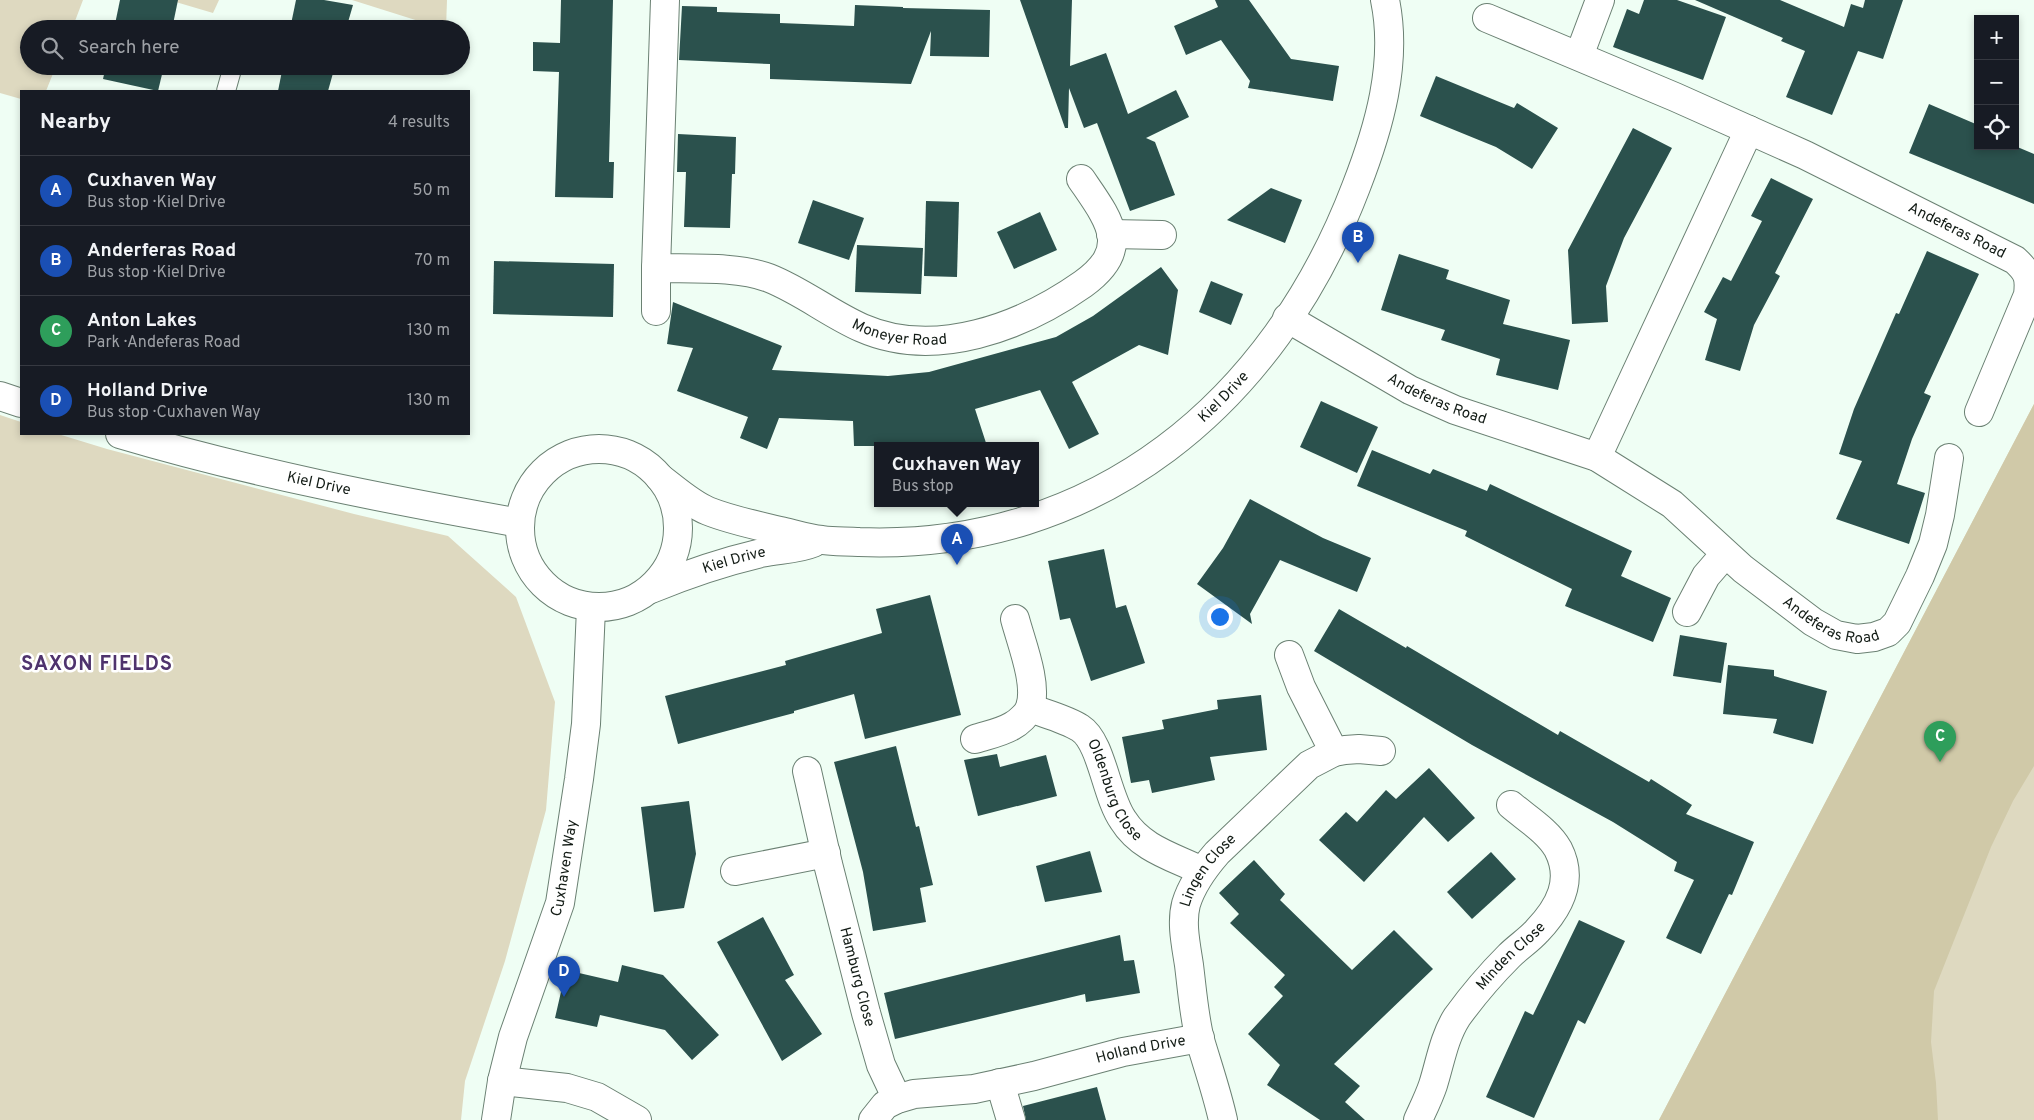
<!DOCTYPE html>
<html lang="en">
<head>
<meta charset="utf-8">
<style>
  body { margin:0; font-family:Overpass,sans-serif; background:#242831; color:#f1f3f6 }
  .controls { position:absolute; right:15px; top:15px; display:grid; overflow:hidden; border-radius:0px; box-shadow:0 2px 8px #0003 }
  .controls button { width:45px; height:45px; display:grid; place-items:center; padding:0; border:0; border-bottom:1px solid #363941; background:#171b24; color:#f1f3f6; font:25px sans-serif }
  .you { position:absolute; left:1219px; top:616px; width:18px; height:18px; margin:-12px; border:4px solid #fff; border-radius:50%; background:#1a73e8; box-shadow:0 0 0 8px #1a73e833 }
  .badge { display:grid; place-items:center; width:32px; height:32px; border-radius:50%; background:#b45309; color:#fff; font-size:16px; font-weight:700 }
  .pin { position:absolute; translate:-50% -41px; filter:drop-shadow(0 1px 2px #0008) }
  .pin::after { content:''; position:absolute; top:26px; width:18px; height:15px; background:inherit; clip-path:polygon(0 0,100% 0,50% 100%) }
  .popup { position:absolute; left:874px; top:442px; width:165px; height:65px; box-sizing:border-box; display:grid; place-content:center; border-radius:0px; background:#171b24; filter:drop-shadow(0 1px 4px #0005); font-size:16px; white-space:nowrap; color:#9ea1a6 }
  .popup b { font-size:19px; color:#f1f3f6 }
  .popup::after { content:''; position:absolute; left:50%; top:100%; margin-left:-10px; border:10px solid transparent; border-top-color:#171b24 }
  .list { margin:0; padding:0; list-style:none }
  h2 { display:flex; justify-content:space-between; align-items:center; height:65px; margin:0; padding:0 20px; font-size:21px }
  h2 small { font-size:16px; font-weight:400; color:#9ea1a6 }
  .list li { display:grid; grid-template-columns:32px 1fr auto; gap:15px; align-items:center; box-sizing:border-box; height:70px; padding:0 20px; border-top:1px solid #363941 }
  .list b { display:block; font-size:19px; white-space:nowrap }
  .list p { margin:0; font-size:16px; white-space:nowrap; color:#9ea1a6 }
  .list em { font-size:16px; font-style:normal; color:#9ea1a6 }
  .icon { flex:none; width:28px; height:28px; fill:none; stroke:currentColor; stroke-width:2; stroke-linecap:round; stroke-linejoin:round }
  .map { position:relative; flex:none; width:2034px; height:1120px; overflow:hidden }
  .search { position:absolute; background:#171b24; box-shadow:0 2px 8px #0003; left:20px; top:20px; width:450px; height:55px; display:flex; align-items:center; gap:12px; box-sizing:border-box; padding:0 18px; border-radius:28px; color:#9ea1a6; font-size:19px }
  .panel { position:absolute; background:#171b24; box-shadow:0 2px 8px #0003; left:20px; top:90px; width:450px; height:345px; border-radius:0px }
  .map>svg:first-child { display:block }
  .green { fill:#ded9c0 }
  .forest { fill:#d0c9a8 }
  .building { fill:#2b514d }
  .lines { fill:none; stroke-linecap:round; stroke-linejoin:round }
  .service-casing { stroke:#6b8173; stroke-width:20 }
  .minor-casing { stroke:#6b8173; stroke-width:30 }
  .service { stroke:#fff; stroke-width:18 }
  .minor { stroke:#fff; stroke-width:28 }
  .labels { text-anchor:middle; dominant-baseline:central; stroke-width:5; stroke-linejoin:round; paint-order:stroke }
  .street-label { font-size:15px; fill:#121b15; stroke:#fff }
  .district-label { font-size:20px; font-weight:bold; letter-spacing:1px; fill:#4f336d; stroke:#fff }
</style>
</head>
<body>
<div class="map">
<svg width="2034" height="1120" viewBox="0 0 2034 1120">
  <rect width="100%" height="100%" fill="#effef4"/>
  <!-- green -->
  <g class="green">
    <polygon points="0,0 83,0 72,29 29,29 29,66 56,66 46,91 21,91 21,99 0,93"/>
    <polygon points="169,0 219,0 213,13"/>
    <polygon points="352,0 447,0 446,29 444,29"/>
    <polygon points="2034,404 2034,1120 1659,1120"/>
    <polygon points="0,415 21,422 21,434 58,434 107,449 354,514 448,536 516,597 555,702 546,810 505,961 465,1081 461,1120 0,1120"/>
  </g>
  <!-- forest -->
  <polygon class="forest" points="2034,404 2034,766 2013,801 1991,847 1934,991 1931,1042 1936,1083 1938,1120 1659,1120"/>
  <!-- building -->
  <g class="building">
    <polygon points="120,0 178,0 172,29 114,29"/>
    <polygon points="296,0 324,0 353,5 346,29 290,29"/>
    <polygon points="561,0 613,0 609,162 614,162 613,198 555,197 559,72 533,71 533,42 560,43"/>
    <polygon points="1020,0 1072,0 1070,66 1106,53 1128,114 1176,90 1189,117 1146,138 1155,142 1175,195 1130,211 1097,123 1084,128 1069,88 1068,128 1065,128"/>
    <polygon points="1215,0 1249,0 1291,59 1339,66 1333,101 1248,88 1250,81 1221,40 1186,55 1174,26 1218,7"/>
    <polygon points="1644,0 1677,0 1726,17 1703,80 1613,47 1627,9 1639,14"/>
    <polygon points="1695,0 1780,0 1844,27 1851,4 1863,8 1865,0 1903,0 1883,59 1858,51 1832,115 1786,97 1805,51 1781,41 1783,38"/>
    <polygon points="855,5 903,7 903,8 990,10 989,57 930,56 931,31 911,84 770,79 770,64 679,60 682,6 717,7 717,12 780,14 780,23 854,26"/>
    <polygon points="106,66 164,66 158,91 103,79"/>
    <polygon points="283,66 335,66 328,91 278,91"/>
    <polygon points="1436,76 1514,108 1517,103 1558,128 1532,169 1496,147 1420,116"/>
    <polygon points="1929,104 1978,125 1978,146 2015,146 2034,154 2034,204 1909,153"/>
    <polygon points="1633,128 1672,148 1624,238 1606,286 1608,322 1572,324 1568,250"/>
    <polygon points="678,134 736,137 735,174 732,174 730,228 684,227 686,172 677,172"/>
    <polygon points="1771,178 1813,199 1775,273 1780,276 1754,325 1740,371 1705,360 1717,319 1704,312 1723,277 1731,281 1762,221 1751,216"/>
    <polygon points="1271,188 1302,200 1285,243 1227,220"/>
    <polygon points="813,200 864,218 849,260 798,243"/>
    <polygon points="926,201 959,202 957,277 924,276"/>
    <polygon points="1040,212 1057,250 1014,269 997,232"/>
    <polygon points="857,245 923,248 921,294 855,292"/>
    <polygon points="1927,251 1979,274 1924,393 1931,396 1912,439 1897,484 1925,493 1909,544 1836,519 1862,461 1839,454 1854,409 1896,313 1899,314"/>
    <polygon points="1399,254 1449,270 1446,279 1510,300 1503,324 1570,340 1558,390 1496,375 1500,359 1441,340 1445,330 1381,310"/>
    <polygon points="494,261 614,264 613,317 493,314"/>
    <polygon points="1161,267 1178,290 1168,355 1139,345 1072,382 1099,434 1069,449 1040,390 975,409 987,446 854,446 853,421 779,418 767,449 740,438 748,417 677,391 693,348 667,344 673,302 782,346 772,370 888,376 929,372 1056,337 1093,316"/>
    <polygon points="1211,281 1243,294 1231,325 1199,312"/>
    <polygon points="1321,401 1378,427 1357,473 1300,447"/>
    <polygon points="1372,450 1430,474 1433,469 1487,491 1490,484 1632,551 1621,576 1671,598 1653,642 1565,606 1572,589 1465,536 1467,531 1357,486"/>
    <polygon points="1250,499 1323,538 1371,558 1357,592 1280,560 1250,614 1252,624 1197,584 1223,548"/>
    <polygon points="1104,549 1116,608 1126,605 1145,663 1091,681 1070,618 1060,620 1048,561"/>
    <polygon points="930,595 961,715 865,739 854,694 794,711 794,713 678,744 665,696 786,665 785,661 882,633 876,609"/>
    <polygon points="1339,609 1406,648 1407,646 1558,735 1560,731 1649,782 1651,779 1692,805 1686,814 1754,842 1732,895 1729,894 1701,954 1666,938 1694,880 1674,871 1677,862 1613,822 1472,745 1314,651"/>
    <polygon points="1680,635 1727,643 1721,683 1673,676"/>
    <polygon points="1728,665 1774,670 1774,676 1827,691 1813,744 1773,733 1777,719 1723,714"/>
    <polygon points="1261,695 1267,750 1210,757 1215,780 1152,793 1149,780 1131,783 1122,737 1164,729 1162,720 1218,709 1217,700"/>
    <polygon points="896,746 916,827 919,826 933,885 920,888 926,922 873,931 863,872 834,762"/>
    <polygon points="997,754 1000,767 1046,755 1057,796 978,816 964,760"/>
    <polygon points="1429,768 1475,818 1448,842 1424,817 1364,882 1319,840 1346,812 1357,822 1386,790 1396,799"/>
    <polygon points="689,801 696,854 684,908 654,912 641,807"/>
    <polygon points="1090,851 1102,892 1045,902 1036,866"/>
    <polygon points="1491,852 1516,879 1472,919 1447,892"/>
    <polygon points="1254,860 1285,894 1280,900 1352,970 1394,930 1433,969 1334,1064 1360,1086 1345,1102 1365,1120 1320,1120 1267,1085 1280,1065 1248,1034 1283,996 1274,987 1285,975 1230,923 1239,914 1219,893"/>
    <polygon points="763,917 794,975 785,980 822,1034 782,1061 717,942"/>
    <polygon points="1579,920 1625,941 1585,1024 1578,1020 1534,1118 1486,1097 1525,1011 1533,1015"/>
    <polygon points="1120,935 1124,961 1134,960 1140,993 1086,1002 1085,994 895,1039 884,993"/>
    <polygon points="622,965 663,975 719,1035 692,1060 665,1030 600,1015 597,1027 555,1018 566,970 618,982"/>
    <polygon points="1097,1087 1106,1120 1026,1120 1023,1106"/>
  </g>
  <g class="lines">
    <!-- service casing -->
    <g class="service-casing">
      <polyline id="service" points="226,91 233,66"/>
    </g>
    <!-- minor casing -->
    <g class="minor-casing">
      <g id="minor">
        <path id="s1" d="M665,0L656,268C691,269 737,266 769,278C802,291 830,314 862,328C935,360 1022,327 1083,284C1133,248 1109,220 1081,179"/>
        <path id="s2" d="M1487,18L1675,97L1805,155L2015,260C2028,272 2030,277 2028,295L1979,412"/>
        <polyline points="1579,56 1600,0"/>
        <polyline points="1111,234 1162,235"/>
        <polyline points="656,311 656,268"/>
        <path id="s3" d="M1287,318L1410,390L1455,410L1597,457L1672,504L1743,569L1813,622L1836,635L1857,639L1874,637L1888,632L1897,623L1920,576L1933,544L1940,515L1949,458"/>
        <polyline points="0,396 21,403"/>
        <path id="s4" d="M120,434C251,473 386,499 520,523"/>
        <circle cx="599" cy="528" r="79"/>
        <polyline points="1597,457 1749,130"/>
        <path id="s5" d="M660,478C676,490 691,504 708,511C733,521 760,526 785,532C797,535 810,539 822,540C834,542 847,541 859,542C1097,551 1274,402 1356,187C1379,128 1398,63 1385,0"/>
        <path id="s6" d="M651,589C687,574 723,562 761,553C778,549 796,550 813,543"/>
        <polyline points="1687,612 1706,576 1725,554"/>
        <polyline points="1289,655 1301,687 1334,752"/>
        <path id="s7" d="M1030,708C1046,714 1066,719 1080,728C1102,742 1106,796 1123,820C1141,849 1174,857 1202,871"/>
        <path d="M975,739C987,735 1000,733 1012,726C1018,723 1028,714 1030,707C1038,684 1021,642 1015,619"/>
        <path id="s8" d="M807,771L828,864L866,1013L881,1065L897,1099"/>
        <polyline points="735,871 826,853"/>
        <polyline points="502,1081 567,1088 597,1097 637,1120"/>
        <polyline points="1000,1083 1011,1120"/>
        <path id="s9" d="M496,1120L502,1081L513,1037L560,903L579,779L586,724L591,608"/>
        <path id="s10" d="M873,1120L885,1105L897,1099L914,1094L974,1089L1034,1076L1123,1052L1200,1038"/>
        <path id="s11" d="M1223,1120C1217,1093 1208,1067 1200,1040C1194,1016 1192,989 1189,965C1186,945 1181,923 1186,904C1192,884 1204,868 1217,853L1309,765L1334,752L1345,750L1359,749L1381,751"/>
        <path id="s12" d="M1418,1120C1423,1109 1429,1097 1433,1085C1440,1063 1444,1037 1457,1017C1473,995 1490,975 1509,956C1518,947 1529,940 1537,931C1560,907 1574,880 1558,849C1548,831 1526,818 1511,805"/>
      </g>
    </g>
    <!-- service -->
    <use href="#service" class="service"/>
    <!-- minor -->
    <use href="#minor" class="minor"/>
  </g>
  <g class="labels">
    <!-- street labels -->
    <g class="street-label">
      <text stroke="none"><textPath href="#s2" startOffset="516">Andeferas Road</textPath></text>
      <text stroke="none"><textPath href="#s1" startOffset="526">Moneyer Road</textPath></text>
      <text stroke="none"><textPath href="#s5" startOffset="618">Kiel Drive</textPath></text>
      <text stroke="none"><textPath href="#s3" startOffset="171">Andeferas Road</textPath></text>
      <text stroke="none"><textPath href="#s4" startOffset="205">Kiel Drive</textPath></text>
      <text stroke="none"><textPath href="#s6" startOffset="88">Kiel Drive</textPath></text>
      <text stroke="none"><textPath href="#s3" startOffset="631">Andeferas Road</textPath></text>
      <text stroke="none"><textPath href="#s7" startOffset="126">Oldenburg Close</textPath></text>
      <text stroke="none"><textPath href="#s9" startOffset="262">Cuxhaven Way</textPath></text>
      <text stroke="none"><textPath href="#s11" startOffset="261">Lingen Close</textPath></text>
      <text stroke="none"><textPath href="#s12" startOffset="192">Minden Close</textPath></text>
      <text stroke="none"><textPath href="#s8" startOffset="212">Hamburg Close</textPath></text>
      <text stroke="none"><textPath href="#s10" startOffset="282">Holland Drive</textPath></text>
    </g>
    <!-- district labels -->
    <g class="district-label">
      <text x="97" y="665">SAXON FIELDS</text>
    </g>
  </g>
</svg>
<div class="controls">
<button>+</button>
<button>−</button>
<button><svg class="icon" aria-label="locate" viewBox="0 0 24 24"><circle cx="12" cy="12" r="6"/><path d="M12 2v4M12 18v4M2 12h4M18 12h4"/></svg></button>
</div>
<div class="you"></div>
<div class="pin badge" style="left:957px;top:565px;background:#1a4fb4">A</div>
<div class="popup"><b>Cuxhaven Way</b>Bus stop</div>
<div class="pin badge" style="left:1358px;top:263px;background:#1a4fb4">B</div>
<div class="pin badge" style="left:1940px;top:762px;background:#2e9e5b">C</div>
<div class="pin badge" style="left:564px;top:997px;background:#1a4fb4">D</div>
<div class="search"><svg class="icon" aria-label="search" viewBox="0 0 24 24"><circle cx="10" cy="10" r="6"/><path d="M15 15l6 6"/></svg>Search here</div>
<section class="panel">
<h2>Nearby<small>4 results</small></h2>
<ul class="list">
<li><span class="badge" style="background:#1a4fb4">A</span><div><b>Cuxhaven Way</b><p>Bus stop · Kiel Drive</p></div><em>50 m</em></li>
<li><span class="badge" style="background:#1a4fb4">B</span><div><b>Anderferas Road</b><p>Bus stop · Kiel Drive</p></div><em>70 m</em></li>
<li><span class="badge" style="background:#2e9e5b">C</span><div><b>Anton Lakes</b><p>Park · Andeferas Road</p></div><em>130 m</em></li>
<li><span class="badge" style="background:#1a4fb4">D</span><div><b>Holland Drive</b><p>Bus stop · Cuxhaven Way</p></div><em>130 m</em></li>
</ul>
</section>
</div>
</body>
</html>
